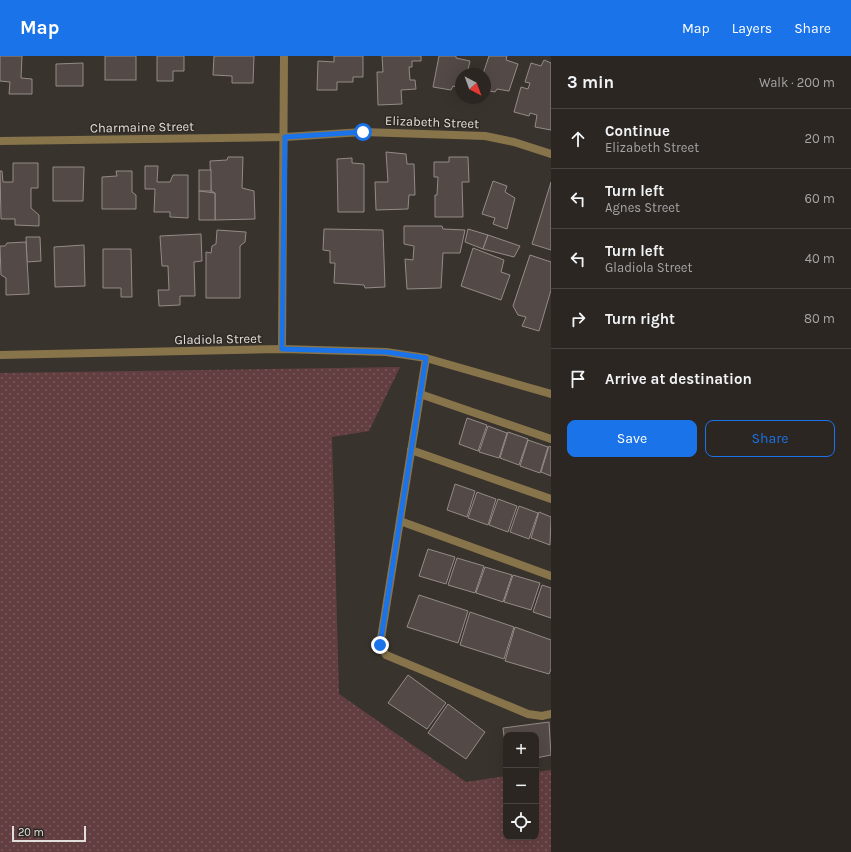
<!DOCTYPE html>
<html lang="en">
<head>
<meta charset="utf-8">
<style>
  body { margin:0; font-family:Karla,sans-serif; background:#37322f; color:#f1f3f6 }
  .controls { position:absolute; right:12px; bottom:12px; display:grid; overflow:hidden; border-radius:8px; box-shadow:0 4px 16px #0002 }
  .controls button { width:36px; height:36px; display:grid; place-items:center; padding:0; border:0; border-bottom:1px solid #474340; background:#2b2622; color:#f1f3f6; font:20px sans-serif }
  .compass { position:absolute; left:455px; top:12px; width:36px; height:36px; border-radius:50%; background:#2b2622; box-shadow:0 4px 16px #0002; rotate:139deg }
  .scale { position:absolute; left:12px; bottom:10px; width:74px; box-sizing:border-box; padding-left:4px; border:2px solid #e1ddda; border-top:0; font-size:11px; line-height:14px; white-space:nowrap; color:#e1ddda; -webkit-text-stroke:3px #2f2924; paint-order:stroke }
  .stop { position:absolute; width:12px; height:12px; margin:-9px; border:3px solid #1a73e8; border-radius:50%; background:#fff }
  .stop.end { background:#1a73e8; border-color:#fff; box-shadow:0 1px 4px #0008 }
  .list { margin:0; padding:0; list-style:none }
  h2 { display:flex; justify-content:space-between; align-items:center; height:52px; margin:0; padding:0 16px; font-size:17px }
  h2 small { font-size:13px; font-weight:400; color:#a6a5a5 }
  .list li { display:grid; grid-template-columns:26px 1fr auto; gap:12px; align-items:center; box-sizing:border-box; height:60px; padding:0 16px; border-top:1px solid #474340 }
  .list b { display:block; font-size:15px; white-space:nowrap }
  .list p { margin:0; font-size:13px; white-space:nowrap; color:#a6a5a5 }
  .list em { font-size:13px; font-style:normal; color:#a6a5a5 }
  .actions { display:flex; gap:8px; padding:12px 16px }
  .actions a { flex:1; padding:9px 0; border:1px solid #1a73e8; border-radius:8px; text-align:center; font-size:14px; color:#1a73e8 }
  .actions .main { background:#1a73e8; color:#fff }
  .icon { flex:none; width:22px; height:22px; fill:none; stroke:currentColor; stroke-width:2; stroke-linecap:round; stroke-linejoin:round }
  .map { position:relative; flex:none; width:551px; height:796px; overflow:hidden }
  header { display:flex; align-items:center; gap:24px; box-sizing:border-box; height:56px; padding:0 20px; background:#1a73e8; color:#fff }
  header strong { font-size:19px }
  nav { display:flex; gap:22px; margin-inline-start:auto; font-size:14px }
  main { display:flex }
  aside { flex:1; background:#2b2622 }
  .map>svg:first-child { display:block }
  .grass { fill:url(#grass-dots) }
  .building { fill:#534a47; stroke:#948a87 }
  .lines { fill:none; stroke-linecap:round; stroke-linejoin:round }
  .service { stroke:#88744b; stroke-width:8 }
  .minor { stroke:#88744b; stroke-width:8 }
  .route { stroke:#1a73e8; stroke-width:5 }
  .labels { text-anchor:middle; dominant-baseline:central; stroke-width:3; stroke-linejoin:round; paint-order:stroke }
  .street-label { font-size:13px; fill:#e1ddda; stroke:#2f2924 }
</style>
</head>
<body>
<header>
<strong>Map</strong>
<nav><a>Map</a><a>Layers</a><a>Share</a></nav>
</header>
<main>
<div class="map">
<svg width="551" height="796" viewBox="0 0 551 796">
  <defs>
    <pattern id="grass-dots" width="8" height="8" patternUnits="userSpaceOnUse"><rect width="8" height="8" fill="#633e40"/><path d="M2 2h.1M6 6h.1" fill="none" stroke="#79595b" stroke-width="1.8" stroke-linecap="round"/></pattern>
  </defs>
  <rect width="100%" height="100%" fill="#39332d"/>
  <!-- grass -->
  <polygon class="grass" points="400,311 369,375 332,381 339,638 466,726 506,720 506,781 536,781 536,716 551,714 551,796 0,796 0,317"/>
  <!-- building -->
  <g class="building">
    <polygon points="0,0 22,0 21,22 32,23 32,38 9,38 10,26 0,25"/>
    <rect x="105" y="0" width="31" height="24"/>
    <polygon points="157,0 184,0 184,15 173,15 173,25 157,25"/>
    <polygon points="214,0 254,0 253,27 232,27 232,20 213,19"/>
    <polygon points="334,0 363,0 363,21 353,21 353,26 337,26 337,34 317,34 318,5 334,6"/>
    <polygon points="382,0 421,0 421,5 412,5 412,11 409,11 410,24 415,24 416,33 401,34 402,48 378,49 377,16 383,16"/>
    <polygon points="439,0 456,0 456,2 470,5 467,18 461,18 461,32 453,30 451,34 433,31"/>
    <polygon points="489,0 507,0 506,4 518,8 509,35 497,33 495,36 485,34 485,18 483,18"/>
    <polygon points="544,4 551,7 551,74 535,71 537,59 530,57 529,60 514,56 521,31 528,33 530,27 525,26 531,7 541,10"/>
    <polygon points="83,7 83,30 56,30 56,8"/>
    <polygon points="386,96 406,98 407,108 414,108 415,139 409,139 408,153 376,154 375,126 388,126"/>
    <polygon points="228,101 243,101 242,132 254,135 255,163 215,164 215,137 211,135 210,105 227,104"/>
    <polygon points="449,101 468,101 469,126 462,126 463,161 435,161 435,139 437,139 438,121 434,121 434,106 449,106"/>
    <polygon points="352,102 352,107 364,108 364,156 338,156 337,103"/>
    <polygon points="13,107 38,107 38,132 31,132 31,152 39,159 39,170 15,169 15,163 1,163 0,115 2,115 3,126 13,126"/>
    <polygon points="145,110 158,110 157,126 170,126 173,119 188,119 188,162 170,161 170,156 154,156 155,133 145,133"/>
    <polygon points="53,111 84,111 83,145 53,145"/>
    <rect x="199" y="114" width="12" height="21"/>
    <polygon points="116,115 132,115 132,136 136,139 136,153 102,153 102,121 117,120"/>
    <polygon points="493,125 507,130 505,136 515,142 507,173 493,168 495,162 482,158"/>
    <polygon points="551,126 551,194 532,188"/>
    <polygon points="199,135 215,137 215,164 199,164"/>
    <polygon points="404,170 442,170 443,173 465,174 460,197 443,197 441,232 407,233 405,203 413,204 414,190 404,188"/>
    <polygon points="324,173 383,174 385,231 365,232 364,229 334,227 335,207 330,207 330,195 323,194"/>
    <polygon points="468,173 488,179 483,193 465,186"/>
    <polygon points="217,174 246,176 245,186 240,190 240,242 206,242 206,196 211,197 212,190 216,188"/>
    <polygon points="201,178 202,205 194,206 195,240 180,240 180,249 159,250 158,234 169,234 168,210 162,210 160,180"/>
    <polygon points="488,179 520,190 514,201 483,193"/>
    <polygon points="26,181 40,181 41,205 27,206"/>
    <polygon points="26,186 29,238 6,239 6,222 1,219 0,190 5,190 7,187"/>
    <polygon points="84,189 85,230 55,231 54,191"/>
    <polygon points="473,192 504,204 501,216 510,219 501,244 461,230"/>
    <polygon points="103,193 131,193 132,241 121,241 121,232 103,232"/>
    <polygon points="530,199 551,206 551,234 539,275 522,270 526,261 518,259 513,250"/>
    <polygon points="467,362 487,369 478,395 459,388"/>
    <polygon points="488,370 507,377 499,402 479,396"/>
    <polygon points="508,376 528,383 519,409 500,402"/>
    <polygon points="528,384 548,391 540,417 520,410"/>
    <polygon points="549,390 551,391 551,420 541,416"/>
    <polygon points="455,428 475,435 467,461 447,454"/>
    <polygon points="477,436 496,443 488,469 468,462"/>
    <polygon points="498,443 517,450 508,476 489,469"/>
    <polygon points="519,450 538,457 529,483 510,476"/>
    <polygon points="539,456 551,461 550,489 531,482"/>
    <polygon points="428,493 455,501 446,528 419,520"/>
    <polygon points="457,502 484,510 475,537 448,529"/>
    <polygon points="485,511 512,519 503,546 476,537"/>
    <polygon points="513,519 540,527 531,554 504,546"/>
    <polygon points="542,529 551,532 551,562 533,556"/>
    <polygon points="419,539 468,555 458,587 407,571"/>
    <polygon points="470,556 514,571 504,603 460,589"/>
    <polygon points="515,571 551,584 551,613 549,618 505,605"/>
    <polygon points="408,619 446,647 427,673 388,647"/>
    <polygon points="448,648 485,676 466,703 428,677"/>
    <polygon points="549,666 551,699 536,702 536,679 506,679 506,695 503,672"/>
  </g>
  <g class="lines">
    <!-- service -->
    <g class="service">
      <polyline points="426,302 380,589 386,599 528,658 542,660 551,658"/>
      <polyline points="420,338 551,383"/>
      <polyline points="411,394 551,443"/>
      <polyline points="400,465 551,520"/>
    </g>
    <!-- minor -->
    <g class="minor">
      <polyline points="0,85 285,81 363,76 485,80 514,86 551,98"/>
      <polyline points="282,293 284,0"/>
      <polyline points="0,299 282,293 386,296 426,302 551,338"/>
    </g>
  </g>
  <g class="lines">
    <!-- route -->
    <polyline class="route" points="363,76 285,81 282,293 386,296 426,302 380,589"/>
  </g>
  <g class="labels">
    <!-- street labels -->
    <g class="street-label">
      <text transform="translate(432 66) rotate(2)">Elizabeth Street</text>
      <text transform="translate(142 71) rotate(-1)">Charmaine Street</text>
      <text transform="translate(218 283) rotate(-1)">Gladiola Street</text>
    </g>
  </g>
</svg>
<div class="controls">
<button>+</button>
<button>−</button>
<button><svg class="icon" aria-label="locate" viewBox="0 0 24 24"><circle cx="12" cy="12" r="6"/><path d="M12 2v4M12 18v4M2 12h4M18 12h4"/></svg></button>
</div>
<svg class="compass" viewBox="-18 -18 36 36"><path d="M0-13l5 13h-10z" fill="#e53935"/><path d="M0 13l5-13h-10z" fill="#a6a5a5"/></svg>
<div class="scale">20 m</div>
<div class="stop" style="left:363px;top:76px"></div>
<div class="stop end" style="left:380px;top:589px"></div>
</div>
<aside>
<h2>3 min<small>Walk · 200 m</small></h2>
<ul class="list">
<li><svg class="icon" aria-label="ahead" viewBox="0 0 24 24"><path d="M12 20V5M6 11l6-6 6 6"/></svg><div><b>Continue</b><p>Elizabeth Street</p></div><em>20 m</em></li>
<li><svg class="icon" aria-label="left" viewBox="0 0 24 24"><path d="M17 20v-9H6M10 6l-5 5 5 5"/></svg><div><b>Turn left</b><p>Agnes Street</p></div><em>60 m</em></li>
<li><svg class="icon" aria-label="left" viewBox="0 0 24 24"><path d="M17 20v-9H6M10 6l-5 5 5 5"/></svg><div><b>Turn left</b><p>Gladiola Street</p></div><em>40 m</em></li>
<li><svg class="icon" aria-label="right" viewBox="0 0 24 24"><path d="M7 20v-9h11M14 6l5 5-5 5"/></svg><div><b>Turn right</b></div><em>80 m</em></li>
<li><svg class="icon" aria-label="arrive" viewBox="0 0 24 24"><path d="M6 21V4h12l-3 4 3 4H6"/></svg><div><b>Arrive at destination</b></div></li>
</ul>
<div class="actions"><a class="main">Save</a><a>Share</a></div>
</aside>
</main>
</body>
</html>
